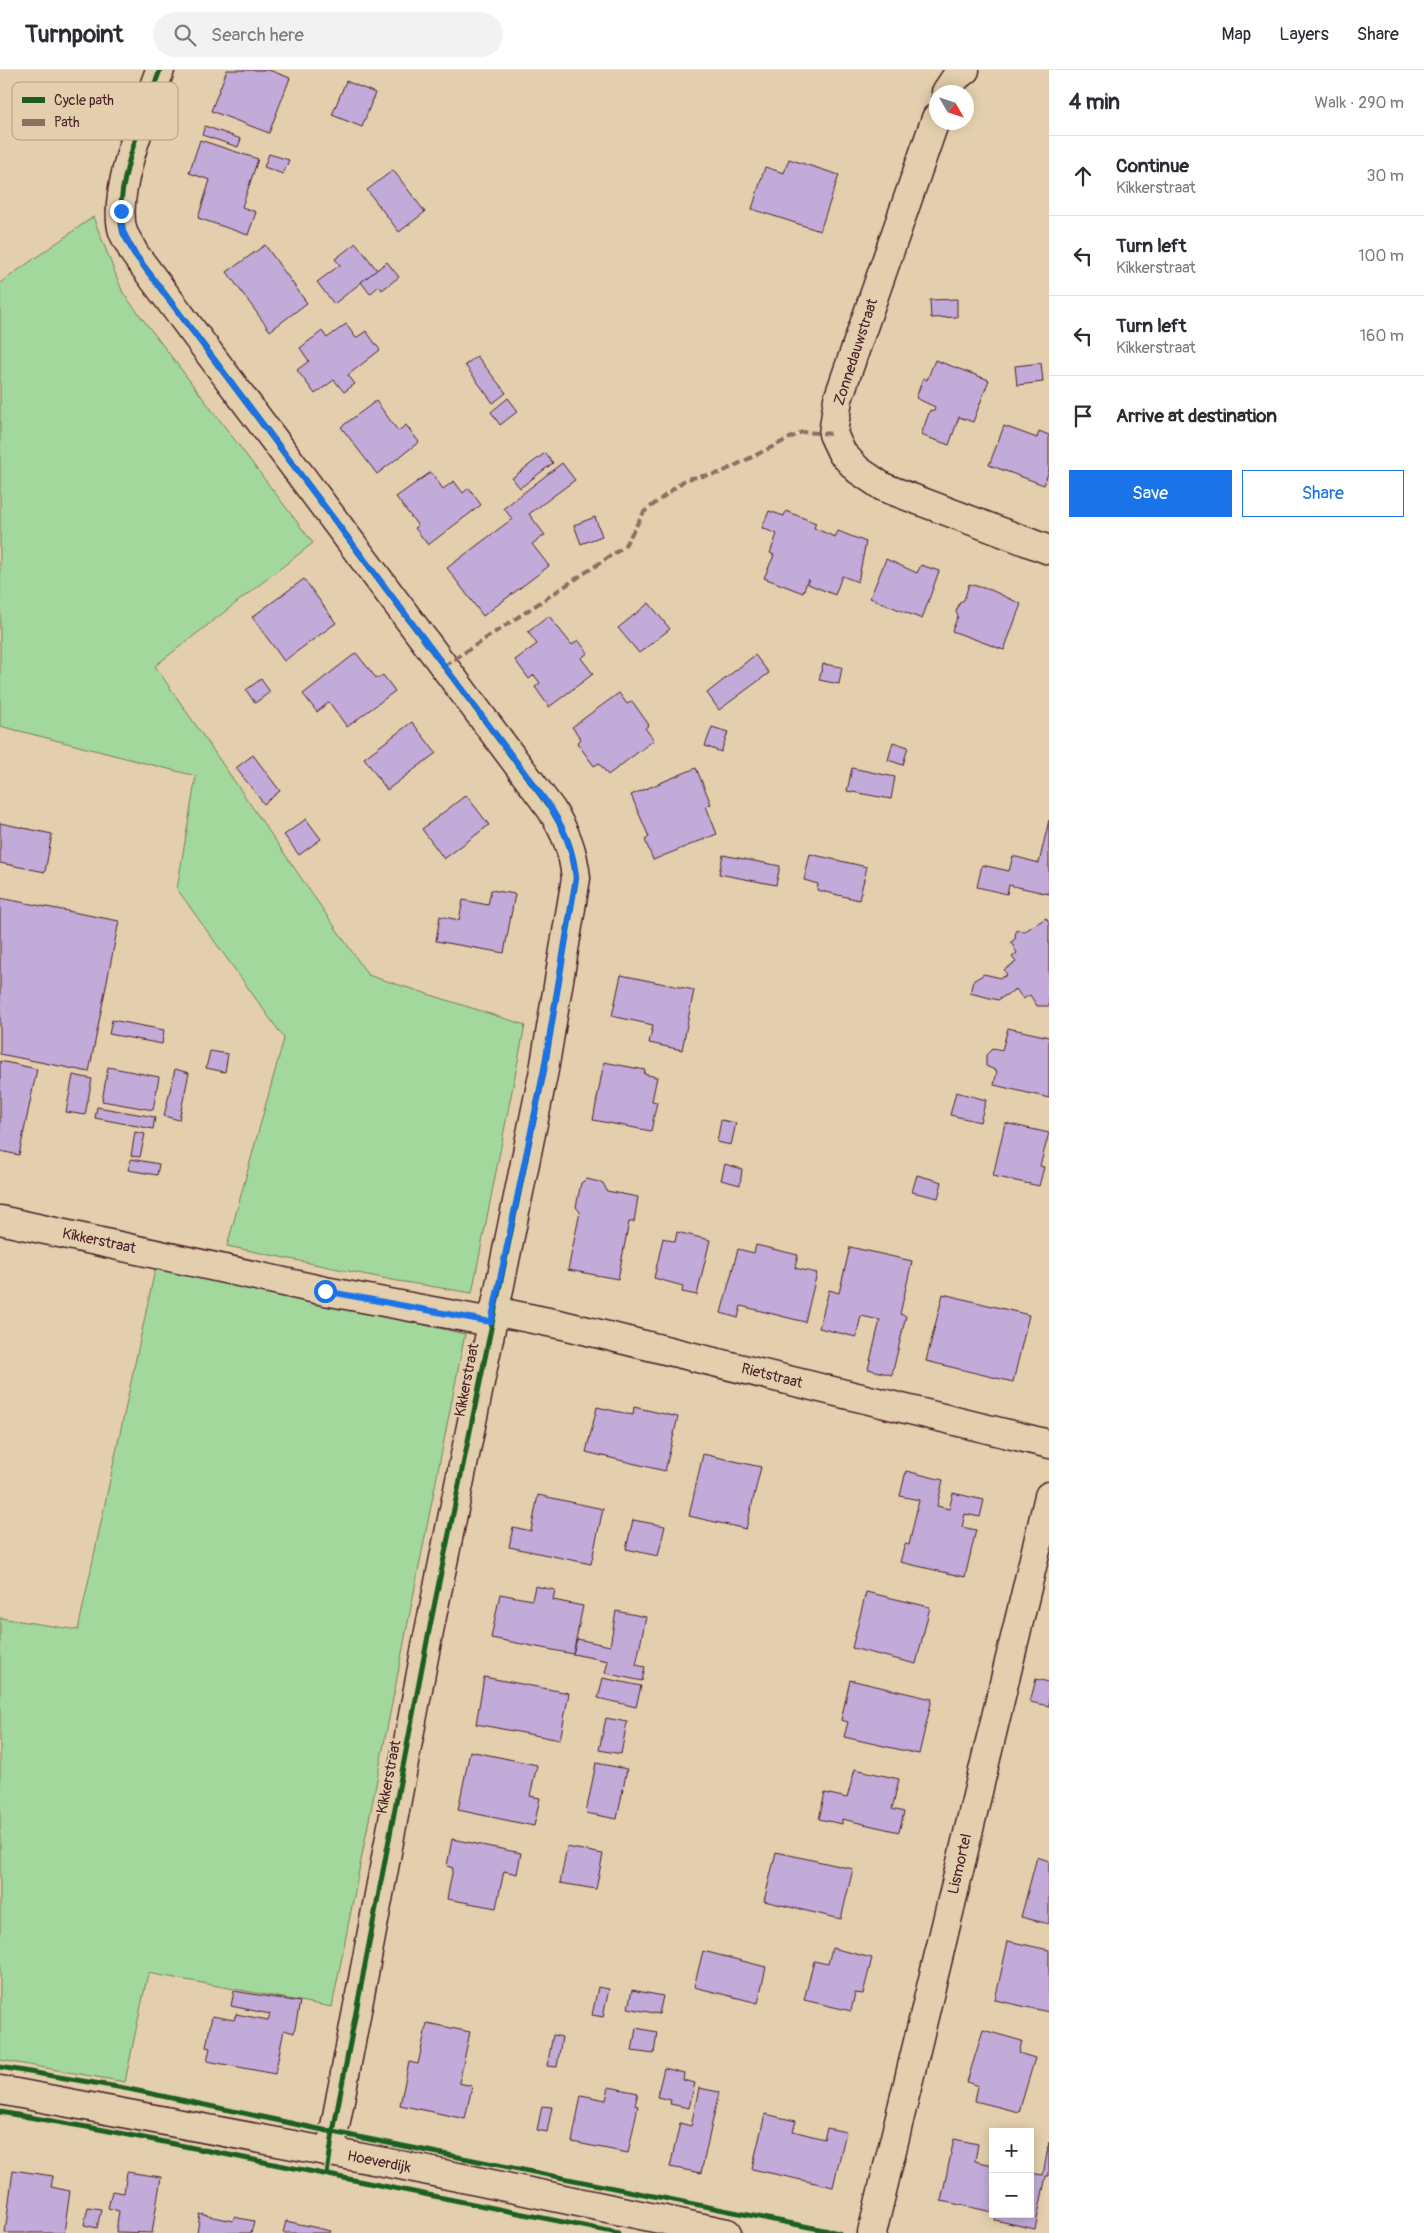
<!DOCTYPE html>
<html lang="en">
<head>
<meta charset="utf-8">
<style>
  body { margin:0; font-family:Pangolin,sans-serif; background:#f2f2f3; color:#2b2b33 }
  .controls { position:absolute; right:15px; bottom:15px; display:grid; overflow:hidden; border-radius:0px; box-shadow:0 2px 12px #0003 }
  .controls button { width:45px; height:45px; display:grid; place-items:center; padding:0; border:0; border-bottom:1px solid #e1e1e2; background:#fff; color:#2b2b33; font:25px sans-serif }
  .compass { position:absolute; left:929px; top:15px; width:45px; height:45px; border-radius:50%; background:#fff; box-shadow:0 2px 12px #0003; rotate:129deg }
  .stop { position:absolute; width:15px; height:15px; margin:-11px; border:4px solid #1a73e8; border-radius:50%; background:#fff }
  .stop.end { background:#1a73e8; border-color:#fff; box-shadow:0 1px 5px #0008 }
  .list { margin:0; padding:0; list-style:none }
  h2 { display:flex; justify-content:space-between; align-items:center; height:65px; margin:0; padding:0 20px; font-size:21px }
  h2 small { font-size:16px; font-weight:400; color:#7c7c81 }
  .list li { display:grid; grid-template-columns:32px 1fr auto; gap:15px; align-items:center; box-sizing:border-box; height:80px; padding:0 20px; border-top:1px solid #e1e1e2 }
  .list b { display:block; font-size:19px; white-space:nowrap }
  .list p { margin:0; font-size:16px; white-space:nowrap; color:#7c7c81 }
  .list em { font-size:16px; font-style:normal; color:#7c7c81 }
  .actions { display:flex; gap:10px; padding:15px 20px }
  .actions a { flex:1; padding:11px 0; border:1px solid #1a73e8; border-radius:0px; text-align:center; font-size:18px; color:#1a73e8 }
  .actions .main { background:#1a73e8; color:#fff }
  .icon { flex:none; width:28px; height:28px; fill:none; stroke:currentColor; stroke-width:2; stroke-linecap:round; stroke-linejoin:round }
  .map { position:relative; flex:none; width:1049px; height:2163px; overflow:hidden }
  header { display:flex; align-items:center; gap:30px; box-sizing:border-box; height:70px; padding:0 25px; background:#fff; border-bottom:1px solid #e1e1e2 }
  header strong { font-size:24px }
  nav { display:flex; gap:28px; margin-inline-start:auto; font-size:18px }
  .search { width:350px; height:45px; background:#f2f2f3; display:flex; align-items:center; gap:12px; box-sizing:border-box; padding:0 18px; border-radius:28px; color:#7c7c81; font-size:19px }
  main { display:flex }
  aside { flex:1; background:#fff }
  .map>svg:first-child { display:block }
  .green { fill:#a3d89c; stroke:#767c64 }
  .building { fill:#c2abd9; stroke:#4a1f2b }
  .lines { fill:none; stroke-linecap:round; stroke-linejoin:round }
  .minor-casing { stroke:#4a1f2b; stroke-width:31 }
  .minor { stroke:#e3cfad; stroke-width:28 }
  .quiet { stroke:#8d6e63; stroke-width:4; stroke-dasharray:8 4; stroke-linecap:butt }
  .cycleway-casing { stroke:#e3cfad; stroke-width:8 }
  .cycleway { stroke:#1b5e20; stroke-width:5 }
  .route { stroke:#1a73e8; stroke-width:6 }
  .labels { text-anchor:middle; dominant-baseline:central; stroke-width:4; stroke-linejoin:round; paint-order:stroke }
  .street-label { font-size:15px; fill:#4a1f2b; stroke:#e3cfad }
  .key { fill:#e3cfad; stroke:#b59a86; stroke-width:1 }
  .key-label { font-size:14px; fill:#4a1f2b }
</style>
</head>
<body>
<header>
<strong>Turnpoint</strong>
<div class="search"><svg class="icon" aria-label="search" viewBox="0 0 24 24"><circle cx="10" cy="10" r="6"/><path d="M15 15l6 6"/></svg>Search here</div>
<nav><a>Map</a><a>Layers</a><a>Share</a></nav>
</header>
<main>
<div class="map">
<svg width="1049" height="2163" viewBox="0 0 1049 2163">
  <rect width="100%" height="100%" fill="#e3cfad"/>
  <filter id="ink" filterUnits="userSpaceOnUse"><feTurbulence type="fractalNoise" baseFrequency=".02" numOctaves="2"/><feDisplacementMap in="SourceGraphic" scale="10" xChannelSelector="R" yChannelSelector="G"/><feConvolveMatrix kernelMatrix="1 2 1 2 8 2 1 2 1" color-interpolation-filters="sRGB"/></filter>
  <g filter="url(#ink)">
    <!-- green -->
    <g class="green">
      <polygon points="93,147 123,223 313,473 155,596 368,905 525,955 472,1223 392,1210 227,1176 284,968 177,819 196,706 0,656 0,213"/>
      <polygon points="156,1195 465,1264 332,1937 148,1903 125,2012 0,1990 0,1548 78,1560"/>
    </g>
    <!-- building -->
    <g class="building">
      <polygon points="227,0 269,0 290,8 269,63 211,41"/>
      <polygon points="346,11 375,23 362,57 332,45"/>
      <polygon points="205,56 241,69 238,77 202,65"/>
      <polygon points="200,70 258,89 242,137 256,142 248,165 198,148 210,110 189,103"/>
      <polygon points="269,84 289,90 283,104 264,97"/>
      <polygon points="789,89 839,105 820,161 752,139 765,97 784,103"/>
      <polygon points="393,100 425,142 399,162 367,120"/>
      <polygon points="356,173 377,200 334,234 317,212 340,195 335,189"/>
      <polygon points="265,175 307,233 270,261 227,202"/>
      <polygon points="387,192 399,207 382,220 379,216 370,224 361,212"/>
      <polygon points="957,229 957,247 931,248 930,230"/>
      <polygon points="346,254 356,268 366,261 380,280 348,305 355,314 344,322 334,310 315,324 297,300 309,291 300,278 322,261 327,268"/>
      <polygon points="477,286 506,323 493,333 465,295"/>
      <polygon points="935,290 989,310 973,352 959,347 949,375 921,365 930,340 934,341 935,337 916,328 923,308 927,310"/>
      <polygon points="1041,293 1043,312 1017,315 1015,296"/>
      <polygon points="508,328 518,341 500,355 491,342"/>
      <polygon points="376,331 398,361 406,355 419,372 377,404 341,357"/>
      <polygon points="1004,356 1037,368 1039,361 1049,365 1049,400 1044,415 989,395"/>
      <polygon points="545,383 553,393 520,418 512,408"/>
      <polygon points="562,393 575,410 529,444 545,465 532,474 549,496 483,546 447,498 512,449 504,438"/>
      <polygon points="431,402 443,419 454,411 463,423 469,418 481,435 428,475 415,458 418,456 396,427"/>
      <polygon points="769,441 784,446 786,441 816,453 814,458 835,467 838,461 866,472 858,512 842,506 835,525 808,514 808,509 803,523 764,508 774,485 770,483 777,464 762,458"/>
      <polygon points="595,447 602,466 581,474 574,455"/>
      <polygon points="886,489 917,503 921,495 939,501 922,549 870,528"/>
      <polygon points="304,509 336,553 284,591 252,547"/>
      <polygon points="969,514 991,520 1021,534 1004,580 952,561 958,546 956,542 960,532 964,530"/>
      <polygon points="649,533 670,559 639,583 618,558"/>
      <polygon points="549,546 572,575 578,570 588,583 581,588 593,604 549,637 535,617 540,613 534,605 529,609 515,590 537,574 528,562"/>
      <polygon points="356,583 377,609 383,605 395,621 347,657 329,632 317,642 303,624"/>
      <polygon points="755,585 769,603 719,640 707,623"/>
      <polygon points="823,594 842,597 839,614 819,610"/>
      <polygon points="261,609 270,622 255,633 246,620"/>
      <polygon points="619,623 627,634 632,631 649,655 645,658 654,670 608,705 599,693 594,696 577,673 581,669 572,657"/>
      <polygon points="412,652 436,683 387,720 364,688"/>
      <polygon points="712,657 728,662 721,682 705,676"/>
      <polygon points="893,672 908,677 903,695 888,690"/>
      <polygon points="253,685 280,721 264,734 236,698"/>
      <polygon points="696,698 711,734 706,736 717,764 653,790 645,770 649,767 631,725"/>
      <polygon points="852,698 895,707 891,729 847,721"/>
      <polygon points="466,725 489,755 444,789 422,759"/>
      <polygon points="306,749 321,769 299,785 284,765"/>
      <polygon points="1049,750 1049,824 1009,815 1007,824 977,817 982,795 1009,801 1013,786 1039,793"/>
      <polygon points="0,753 52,764 45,802 0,793"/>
      <polygon points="810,784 867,797 859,830 817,820 818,814 804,810"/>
      <polygon points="723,785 780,796 776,815 719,804"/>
      <polygon points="491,820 515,824 504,883 436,871 440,846 459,850 463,830 488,835"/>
      <polygon points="0,828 119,851 89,1002 0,984"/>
      <polygon points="1046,848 1049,853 1049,936 1037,936 1030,925 1023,929 1016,919 998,930 970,923 973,911 984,904 1001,908 1007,905 1004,900 1016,892 1012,887 1017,883 1011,872 1015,869 1016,860 1025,861"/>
      <polygon points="621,905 694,920 682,980 649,973 653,955 612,946"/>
      <polygon points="112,950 164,960 162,974 109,964"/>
      <polygon points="1008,958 1049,967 1049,1028 994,1015 997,1001 986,996 986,985 993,978 1002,980"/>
      <polygon points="210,981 228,984 225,1002 206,998"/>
      <polygon points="0,991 37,999 19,1085 0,1081"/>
      <polygon points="604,992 645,1000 644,1004 657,1007 652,1031 657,1032 651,1061 593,1050"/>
      <polygon points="108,997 159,1007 153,1040 102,1031"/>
      <polygon points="175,999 189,1003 179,1050 164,1046"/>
      <polygon points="73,1005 92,1009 85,1045 66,1042"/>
      <polygon points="956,1022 986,1030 980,1052 950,1045"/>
      <polygon points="97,1037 155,1047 153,1059 95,1048"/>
      <polygon points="721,1050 736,1053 731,1075 717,1072"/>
      <polygon points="1005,1053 1049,1063 1040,1096 1044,1097 1039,1116 993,1106"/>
      <polygon points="135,1062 145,1064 140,1087 131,1086"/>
      <polygon points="131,1089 159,1094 157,1105 128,1100"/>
      <polygon points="725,1094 742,1099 740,1115 721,1110"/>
      <polygon points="917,1105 942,1112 938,1128 912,1122"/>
      <polygon points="587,1109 603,1113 607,1121 638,1127 634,1152 629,1152 618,1209 568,1200 580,1142 576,1137 581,1113"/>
      <polygon points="677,1162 710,1170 697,1225 682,1222 683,1216 654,1208 663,1168 675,1172"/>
      <polygon points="756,1175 798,1185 795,1198 817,1203 805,1252 741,1236 738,1248 721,1243 738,1179 754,1183"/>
      <polygon points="850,1177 912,1191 900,1244 906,1246 892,1305 868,1299 880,1250 861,1246 856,1267 819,1258 829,1220 839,1223"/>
      <polygon points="943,1224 1029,1245 1013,1312 926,1291"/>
      <polygon points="597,1337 633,1345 634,1337 678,1347 665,1401 586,1382"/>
      <polygon points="703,1384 761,1397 746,1459 689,1446"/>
      <polygon points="906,1401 943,1410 937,1436 949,1439 953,1423 984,1430 980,1447 965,1444 962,1457 976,1460 965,1507 900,1492 905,1474 909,1475 919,1430 900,1426"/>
      <polygon points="538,1425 603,1439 591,1494 509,1477 513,1457 531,1461"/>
      <polygon points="633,1450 665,1456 658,1486 626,1479"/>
      <polygon points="535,1516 555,1520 553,1530 583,1536 573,1584 491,1568 500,1524 532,1530"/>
      <polygon points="866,1522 930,1537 916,1594 852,1578"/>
      <polygon points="616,1541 646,1547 636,1595 645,1597 642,1611 605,1603 608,1591 573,1584 577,1569 610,1576"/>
      <polygon points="484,1607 569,1623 560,1670 476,1654"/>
      <polygon points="603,1608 641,1616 636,1637 598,1628"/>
      <polygon points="1036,1609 1049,1612 1049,1636 1030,1632"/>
      <polygon points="850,1610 932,1629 919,1684 844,1667 848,1652 841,1650"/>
      <polygon points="606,1648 627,1652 621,1684 599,1680"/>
      <polygon points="470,1681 537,1695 530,1726 540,1728 534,1756 458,1740"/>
      <polygon points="596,1693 627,1699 617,1749 586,1743"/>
      <polygon points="855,1699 899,1709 892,1739 904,1742 899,1762 842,1749 842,1754 819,1749 825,1723 847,1728"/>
      <polygon points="452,1769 521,1783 517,1804 504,1801 496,1838 447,1829 453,1798 447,1796"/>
      <polygon points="567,1777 603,1784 596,1819 560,1813"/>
      <polygon points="776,1782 853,1799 841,1849 764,1831"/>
      <polygon points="1037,1787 1049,1791 1049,1854 1021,1847"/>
      <polygon points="1008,1871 1049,1880 1049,1942 995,1930"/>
      <polygon points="832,1878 872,1888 863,1924 855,1923 851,1941 804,1930 814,1891 828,1894"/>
      <polygon points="703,1881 766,1897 758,1933 694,1917"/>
      <polygon points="598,1917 609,1919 603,1947 592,1945"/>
      <polygon points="632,1920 663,1926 659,1944 628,1938"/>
      <polygon points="234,1921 300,1932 294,1963 284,1960 275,2004 207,1991 210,1978 206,1977 212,1946 234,1950 236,1944 268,1950 270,1944 231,1936"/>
      <polygon points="427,1953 470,1962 459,2013 472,2016 465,2049 400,2035 409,1992 418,1994"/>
      <polygon points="636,1958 657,1962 654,1984 632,1981"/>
      <polygon points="983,1960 1022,1971 1019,1983 1035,1988 1019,2042 975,2031 978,2016 967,2012"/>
      <polygon points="553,1965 562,1967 557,1997 547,1996"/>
      <polygon points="664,1998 684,2003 683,2010 695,2013 689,2038 670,2034 671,2030 657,2027"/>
      <polygon points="609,2017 638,2023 635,2035 638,2036 628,2083 572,2072 581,2025 606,2030"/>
      <polygon points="699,2018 719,2022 701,2103 670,2097 680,2053 691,2056"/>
      <polygon points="542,2036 552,2037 547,2062 537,2060"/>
      <polygon points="765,2044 796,2051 793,2061 824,2069 827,2058 846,2062 833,2117 752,2099"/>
      <polygon points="954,2069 978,2074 975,2091 993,2095 993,2142 941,2131"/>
      <polygon points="1049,2072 1049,2106 1046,2106 1035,2159 995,2150 997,2144 1030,2144 1030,2103 1043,2105"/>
      <polygon points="13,2100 53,2106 51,2117 70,2121 64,2163 5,2163"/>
      <polygon points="127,2102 161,2107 152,2163 116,2162 119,2141 108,2138 112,2121 124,2123"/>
      <polygon points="88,2137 101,2139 97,2158 84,2155"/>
      <polygon points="200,2144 233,2151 234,2147 254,2151 251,2163 197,2163"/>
      <polygon points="286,2151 331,2161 330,2163 283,2163"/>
    </g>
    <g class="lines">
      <!-- minor casing -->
      <g class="minor-casing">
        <g id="minor">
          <path d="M160,0C146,39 111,123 123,162C126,169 131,176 134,183L551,739C566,763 573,780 576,808L544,1000L428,1566L330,2083"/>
          <polyline points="946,22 956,7 965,0"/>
          <polyline points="936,48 838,329 833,364 842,383 858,400 883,417 1049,480"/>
          <polyline points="0,1150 325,1221 491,1252"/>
          <polyline points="494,1241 563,1255 1049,1374"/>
          <polyline points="0,2020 400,2095 727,2163"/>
          <polyline points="872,2163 1049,1426"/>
        </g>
      </g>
      <!-- minor -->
      <use href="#minor" class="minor"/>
      <!-- quiet -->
      <polyline class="quiet" points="444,596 624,477 644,442 686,409 720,403 802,362 833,364"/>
      <!-- cycleway casing -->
      <g class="cycleway-casing">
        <g id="cycleway">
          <path d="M160,0C146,39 111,123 123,162C126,169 131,176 134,183L551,739C566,763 573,780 576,808L544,1000L428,1566L333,2062L327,2104"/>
          <polyline points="0,1997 124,2018 333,2062 839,2163"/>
          <polyline points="0,2042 104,2060 618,2163"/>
        </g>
      </g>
      <!-- cycleway -->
      <use href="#cycleway" class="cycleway"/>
    </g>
  </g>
  <g class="lines" filter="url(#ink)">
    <!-- route -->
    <path class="route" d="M121,141L123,162L134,183L551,738C566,763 573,780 576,808L544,1000L491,1252L325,1221"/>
  </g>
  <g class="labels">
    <!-- street labels -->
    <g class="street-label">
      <text transform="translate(856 282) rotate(-72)">Zonnedauwstraat</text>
      <text transform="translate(99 1171) rotate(12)">Kikkerstraat</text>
      <text transform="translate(772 1306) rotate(14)">Rietstraat</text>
      <text transform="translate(467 1310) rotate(-79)">Kikkerstraat</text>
      <text transform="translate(389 1707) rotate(-79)">Kikkerstraat</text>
      <text transform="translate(960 1794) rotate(-77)">Lismortel</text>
      <text transform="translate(379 2092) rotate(11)">Hoeverdijk</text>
    </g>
  </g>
  <!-- legend -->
  <rect x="12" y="12" width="166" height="58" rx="8" class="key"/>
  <rect x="22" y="27" width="23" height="6" fill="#1b5e20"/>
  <rect x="22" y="49" width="23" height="7" fill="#8d6e63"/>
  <g class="key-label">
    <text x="54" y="35">Cycle path</text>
    <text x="54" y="57">Path</text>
  </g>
</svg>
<div class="controls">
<button>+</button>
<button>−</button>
</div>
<svg class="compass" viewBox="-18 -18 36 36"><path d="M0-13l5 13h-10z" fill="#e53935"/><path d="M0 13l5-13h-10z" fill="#7c7c81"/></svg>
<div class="stop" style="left:325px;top:1221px"></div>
<div class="stop end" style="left:121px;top:141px"></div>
</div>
<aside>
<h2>4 min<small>Walk · 290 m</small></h2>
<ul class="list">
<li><svg class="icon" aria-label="ahead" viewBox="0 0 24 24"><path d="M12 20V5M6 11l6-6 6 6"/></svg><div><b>Continue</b><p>Kikkerstraat</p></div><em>30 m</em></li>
<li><svg class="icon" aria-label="left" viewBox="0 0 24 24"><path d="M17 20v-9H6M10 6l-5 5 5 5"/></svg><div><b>Turn left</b><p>Kikkerstraat</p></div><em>100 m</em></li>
<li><svg class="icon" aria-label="left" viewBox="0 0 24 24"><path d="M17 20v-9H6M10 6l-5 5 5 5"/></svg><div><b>Turn left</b><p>Kikkerstraat</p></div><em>160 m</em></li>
<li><svg class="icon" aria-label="arrive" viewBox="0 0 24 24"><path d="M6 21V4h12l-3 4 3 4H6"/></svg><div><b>Arrive at destination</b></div></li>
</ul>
<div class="actions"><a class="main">Save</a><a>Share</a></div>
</aside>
</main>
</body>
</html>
